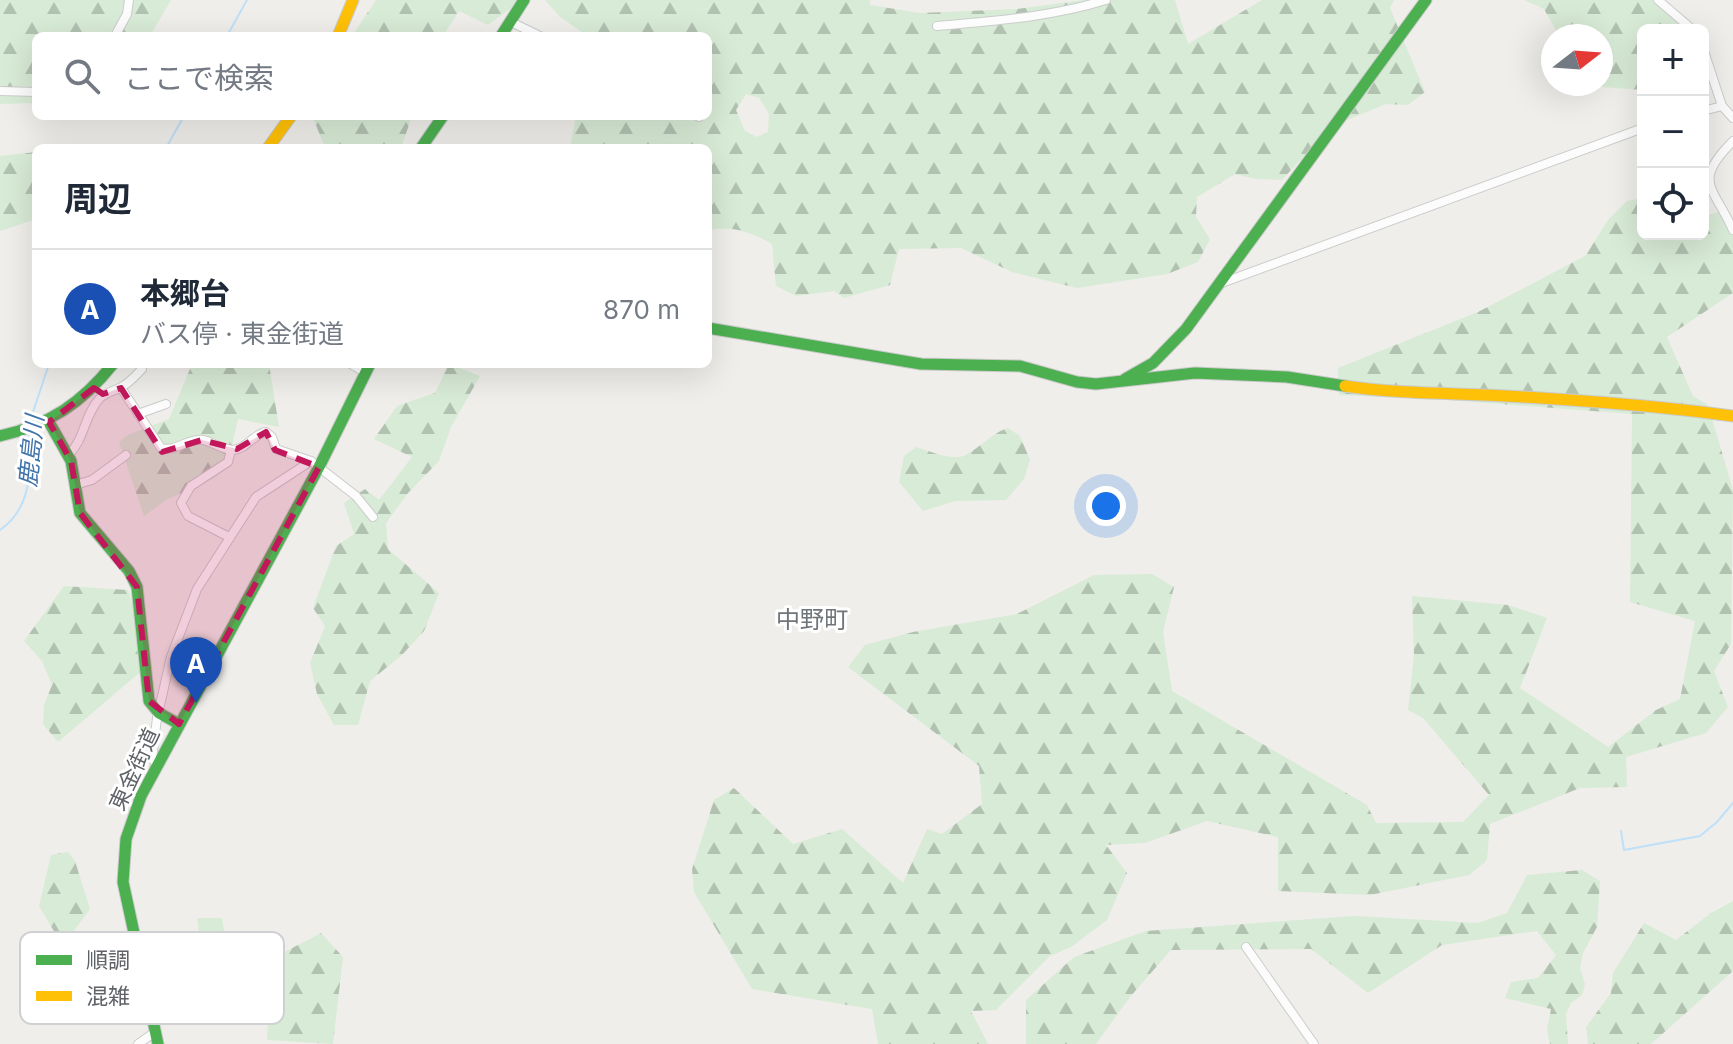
<!DOCTYPE html>
<html lang="ja">
<head>
<meta charset="utf-8">
<style>
  body { margin:0; font-family:Inter,"Noto Sans JP",sans-serif; background:#f6f6f7; color:#1f2937 }
  .controls { position:absolute; right:24px; top:24px; display:grid; overflow:hidden; border-radius:12px; box-shadow:0 8px 32px #0002 }
  .controls button { width:72px; height:72px; display:grid; place-items:center; padding:0; border:0; border-bottom:2px solid #e0e1e3; background:#fff; color:#1f2937; font:40px sans-serif }
  .compass { position:absolute; left:1541px; top:24px; width:72px; height:72px; border-radius:50%; background:#fff; box-shadow:0 8px 32px #0002; rotate:73deg }
  .you { position:absolute; left:1106px; top:506px; width:28px; height:28px; margin:-20px; border:6px solid #fff; border-radius:50%; background:#1a73e8; box-shadow:0 0 0 12px #1a73e833 }
  .badge { display:grid; place-items:center; width:52px; height:52px; border-radius:50%; background:#919496; color:#fff; font-size:26px; font-weight:700 }
  .pin { position:absolute; translate:-50% -66px; filter:drop-shadow(0 2px 4px #0008) }
  .pin::after { content:''; position:absolute; top:42px; width:28px; height:24px; background:inherit; clip-path:polygon(0 0,100% 0,50% 100%) }
  .list { margin:0; padding:0; list-style:none }
  h2 { display:flex; justify-content:space-between; align-items:center; height:104px; margin:0; padding:0 32px; font-size:34px }
  h2 small { font-size:26px; font-weight:400; color:#747a83 }
  .list li { display:grid; grid-template-columns:52px 1fr auto; gap:24px; align-items:center; box-sizing:border-box; height:120px; padding:0 32px; border-top:2px solid #e0e1e3 }
  .list b { display:block; font-size:30px; white-space:nowrap }
  .list p { margin:0; font-size:26px; white-space:nowrap; color:#747a83 }
  .list em { font-size:26px; font-style:normal; color:#747a83 }
  .icon { flex:none; width:44px; height:44px; fill:none; stroke:currentColor; stroke-width:2; stroke-linecap:round; stroke-linejoin:round }
  .map { position:relative; flex:none; width:1733px; height:1044px; overflow:hidden }
  .search { position:absolute; background:#fff; box-shadow:0 8px 32px #0002; left:32px; top:32px; width:680px; height:88px; display:flex; align-items:center; gap:20px; box-sizing:border-box; padding:0 28px; border-radius:12px; color:#747a83; font-size:30px }
  .panel { position:absolute; background:#fff; box-shadow:0 8px 32px #0002; left:32px; top:144px; width:680px; height:224px; border-radius:12px }
  .map>svg:first-child { display:block }
  .forest { fill:url(#forest-firs); fill-rule:evenodd }
  .lines { fill:none; stroke-linecap:round; stroke-linejoin:round }
  .stream { stroke:#bfe0f9; stroke-width:2 }
  .street-casing { stroke:#cbcccc; stroke-width:10 }
  .fast-casing { stroke:#cacacb; stroke-width:13 }
  .slow-casing { stroke:#cacacb; stroke-width:13 }
  .street { stroke:#fdfcfc; stroke-width:8 }
  .fast { stroke:#4caf50; stroke-width:11 }
  .slow { stroke:#ffc107; stroke-width:11 }
  .marked { fill:#c2185b; fill-opacity:0.2; stroke:#c2185b; stroke-width:6; stroke-dasharray:16 10; stroke-linejoin:round }
  .labels { text-anchor:middle; dominant-baseline:central; stroke-width:6; stroke-linejoin:round; paint-order:stroke }
  .street-label { font-size:22px; fill:#5f6368; stroke:#fff }
  .water-label { font-size:24px; font-style:italic; fill:#4174aa; stroke:#fff }
  .neighbourhood-label { font-size:24px; fill:#70757a; stroke:#fff }
  .key { fill:#fff; stroke:#cfd0d2; stroke-width:2 }
  .key-label { font-size:22px; fill:#5f6368 }
</style>
</head>
<body>
<div class="map">
<svg width="1733" height="1044" viewBox="0 0 1733 1044">
  <defs>
    <pattern id="forest-firs" width="22" height="20" patternUnits="userSpaceOnUse" patternTransform="scale(2)"><rect width="22" height="20" fill="#d8ebd6"/><path d="M5 1l3.5 6h-7zM16 11l3.5 6h-7z" fill="#b2c2b1"/></pattern>
  </defs>
  <rect width="100%" height="100%" fill="#efeeea"/>
  <!-- forest -->
  <g class="forest">
    <polygon points="0,0 171,0 150,36 36,36 36,103 0,104"/>
    <polygon points="376,0 522,0 488,25 459,11 443,36 352,36"/>
    <path d="M545,0H870V5L920,13L1017,9L1084,0H1175L1188,44L1262,0H1394L1390,8L1425,92L1408,105L1386,104L1330,127L1282,180L1256,179L1235,174L1197,197L1196,217L1210,239L1198,262L1167,274L1077,288L1012,272L961,248L899,249L890,285L844,298L834,291L796,296L776,286L772,244C754,233 729,224 708,231V148H570L576,116H708V36H587L559,16ZM746,94L759,98L769,114L768,132L757,137L745,131L736,110Z"/>
    <polygon points="1524,0 1660,0 1697,30 1643,30 1643,90 1602,87 1598,84 1601,84 1601,36 1559,36 1544,9"/>
    <polygon points="316,116 412,116 401,148 325,148 314,120"/>
    <polygon points="36,152 36,219 0,231 0,156"/>
    <polygon points="1643,198 1643,234 1703,234 1703,216 1726,210 1733,224 1733,293 1667,337 1693,396 1708,405 1733,490 1731,644 1714,671 1728,707 1706,733 1626,757 1627,787 1580,788 1490,824 1487,860 1469,875 1370,895 1278,891 1278,837 1207,821 1145,843 1106,845 1127,873 1107,920 1071,947 1050,956 996,1010 971,1011 988,1044 878,1044 872,1009 752,989 694,892 692,869 714,800 734,788 793,844 842,829 903,883 927,829 942,834 982,804 979,766 848,667 865,645 913,632 1017,614 1094,575 1152,574 1174,587 1163,632 1172,691 1367,805 1376,823 1463,822 1489,795 1423,718 1408,710 1414,655 1412,596 1508,605 1547,618 1520,688 1608,747 1656,710 1680,699 1695,621 1630,602 1632,414 1449,400 1339,395 1338,368 1478,312 1585,256 1608,220 1627,201"/>
    <polygon points="192,364 269,364 279,427 238,419 230,455 216,477 166,500 144,516 119,442 128,435 169,419"/>
    <polygon points="449,364 480,376 451,427 439,461 408,493 386,523 388,549 439,593 424,631 402,655 370,681 358,725 334,725 317,694 310,663 325,626 313,608 336,546 354,534 344,503 365,489 379,500 412,457 374,439 397,406 435,393"/>
    <path d="M1008,428L1020,436L1030,460L1024,479L1006,500L955,501L923,511L899,482L904,456L916,447C929,451 945,458 959,457C973,455 991,433 1008,428Z"/>
    <polygon points="64,586 128,590 151,663 58,742 43,724 44,705 52,685 42,661 24,641"/>
    <polygon points="68,852 75,861 90,909 71,935 55,933 39,906 51,855"/>
    <polygon points="1582,870 1600,881 1597,927 1583,953 1580,968 1585,984 1582,995 1571,1003 1566,1014 1568,1044 1550,1044 1547,1029 1551,1009 1505,998 1511,982 1538,978 1556,955 1537,931 1442,945 1368,993 1311,949 1171,950 1130,997 1096,1044 1026,1044 1026,1000 1074,957 1146,931 1355,916 1478,923 1507,913 1527,875"/>
    <polygon points="1733,901 1733,971 1651,1044 1588,1044 1586,1027 1611,993 1613,973 1644,923 1676,940 1711,913"/>
    <polygon points="197,918 222,918 228,958 269,960 321,933 343,957 333,1044 267,1040 268,1019 215,1014 205,975"/>
  </g>
  <g class="lines">
    <!-- stream -->
    <g class="stream">
      <polyline points="227,36 247,0"/>
      <polyline points="166,148 184,116"/>
      <polyline points="29,424 49,364"/>
      <path d="M0,530C32,508 31,470 29,434"/>
      <polyline points="1621,831 1624,850 1700,836 1717,822 1733,803"/>
    </g>
    <!-- street casing -->
    <g class="street-casing">
      <g id="street">
        <polyline points="1658,0 1693,30"/>
        <polyline points="511,22 540,36"/>
        <path d="M937,26C994,21 1051,17 1106,0"/>
        <polyline points="115,36 127,14 129,0"/>
        <polyline points="1703,48 1722,106 1733,118"/>
        <polyline points="0,91 36,92"/>
        <polyline points="1703,111 1722,106"/>
        <polyline points="697,116 699,117"/>
        <path d="M1733,141C1692,182 1713,186 1733,230"/>
        <polyline points="1219,284 1643,128"/>
        <polyline points="351,364 366,373"/>
        <path d="M121,388L161,448C176,452 188,438 203,440C214,442 222,450 233,450C247,449 253,434 266,432L272,437L276,449L311,461L356,496L373,517"/>
        <polyline points="138,414 166,404"/>
        <path d="M69,454C85,439 84,415 100,398C106,392 115,391 123,386C130,382 136,375 142,369L140,364"/>
        <polyline points="75,485 92,480 126,455"/>
        <polyline points="229,537 188,516 181,503 191,486 228,462 231,450"/>
        <polyline points="157,764 152,759 157,718 171,657 197,589 256,497 311,461"/>
        <polyline points="1246,947 1314,1044"/>
        <polyline points="138,1044 155,1032"/>
      </g>
    </g>
    <!-- fast casing -->
    <g class="fast-casing">
      <g id="fast">
        <polyline points="501,36 524,0"/>
        <polyline points="421,148 443,116"/>
        <polyline points="708,328 921,364 1020,366 1077,382 1096,384 1195,373 1287,377 1345,386"/>
        <polyline points="1125,379 1153,363 1186,329 1426,0"/>
        <polyline points="49,422 71,461 80,513 129,571 137,587 149,701 159,713 179,724"/>
        <path d="M0,436C49,425 82,403 113,364"/>
        <polyline points="158,1044 123,882 126,839 141,796 319,467 370,364"/>
      </g>
    </g>
    <!-- slow casing -->
    <g class="slow-casing">
      <g id="slow">
        <polyline points="338,36 353,0"/>
        <polyline points="268,148 291,116"/>
        <path d="M1345,386C1397,394 1452,393 1505,396C1581,400 1657,406 1733,416"/>
      </g>
    </g>
    <!-- street -->
    <use href="#street" class="street"/>
    <!-- fast -->
    <use href="#fast" class="fast"/>
    <!-- slow -->
    <use href="#slow" class="slow"/>
  </g>
  <!-- marked area -->
  <path class="marked" d="M94,388L103,394L121,388L162,452L202,440L237,449L266,432L275,450L319,467L179,724L149,701L137,587L80,513L71,461L49,422Z"/>
  <g class="labels">
    <!-- street labels -->
    <g class="street-label">
      <text transform="translate(134 769) rotate(-65)">東金街道</text>
    </g>
    <!-- water labels -->
    <g class="water-label">
      <text transform="translate(31 451) rotate(-84)">鹿島川</text>
    </g>
    <!-- neighbourhood labels -->
    <g class="neighbourhood-label">
      <text x="812" y="619">中野町</text>
    </g>
  </g>
  <!-- legend -->
  <rect x="20" y="932" width="264" height="92" rx="12" class="key"/>
  <rect x="36" y="955" width="36" height="10" fill="#4caf50"/>
  <rect x="36" y="991" width="36" height="10" fill="#ffc107"/>
  <g class="key-label">
    <text x="86" y="968">順調</text>
    <text x="86" y="1004">混雑</text>
  </g>
</svg>
<div class="controls">
<button>+</button>
<button>−</button>
<button><svg class="icon" aria-label="locate" viewBox="0 0 24 24"><circle cx="12" cy="12" r="6"/><path d="M12 2v4M12 18v4M2 12h4M18 12h4"/></svg></button>
</div>
<svg class="compass" viewBox="-18 -18 36 36"><path d="M0-13l5 13h-10z" fill="#e53935"/><path d="M0 13l5-13h-10z" fill="#747a83"/></svg>
<div class="you"></div>
<div class="pin badge" style="left:196px;top:703px;background:#1a4fb4">A</div>
<div class="search"><svg class="icon" aria-label="search" viewBox="0 0 24 24"><circle cx="10" cy="10" r="6"/><path d="M15 15l6 6"/></svg>ここで検索</div>
<section class="panel">
<h2>周辺<small></small></h2>
<ul class="list">
<li><span class="badge" style="background:#1a4fb4">A</span><div><b>本郷台</b><p>バス停 · 東金街道</p></div><em>870 m</em></li>
</ul>
</section>
</div>
</body>
</html>
